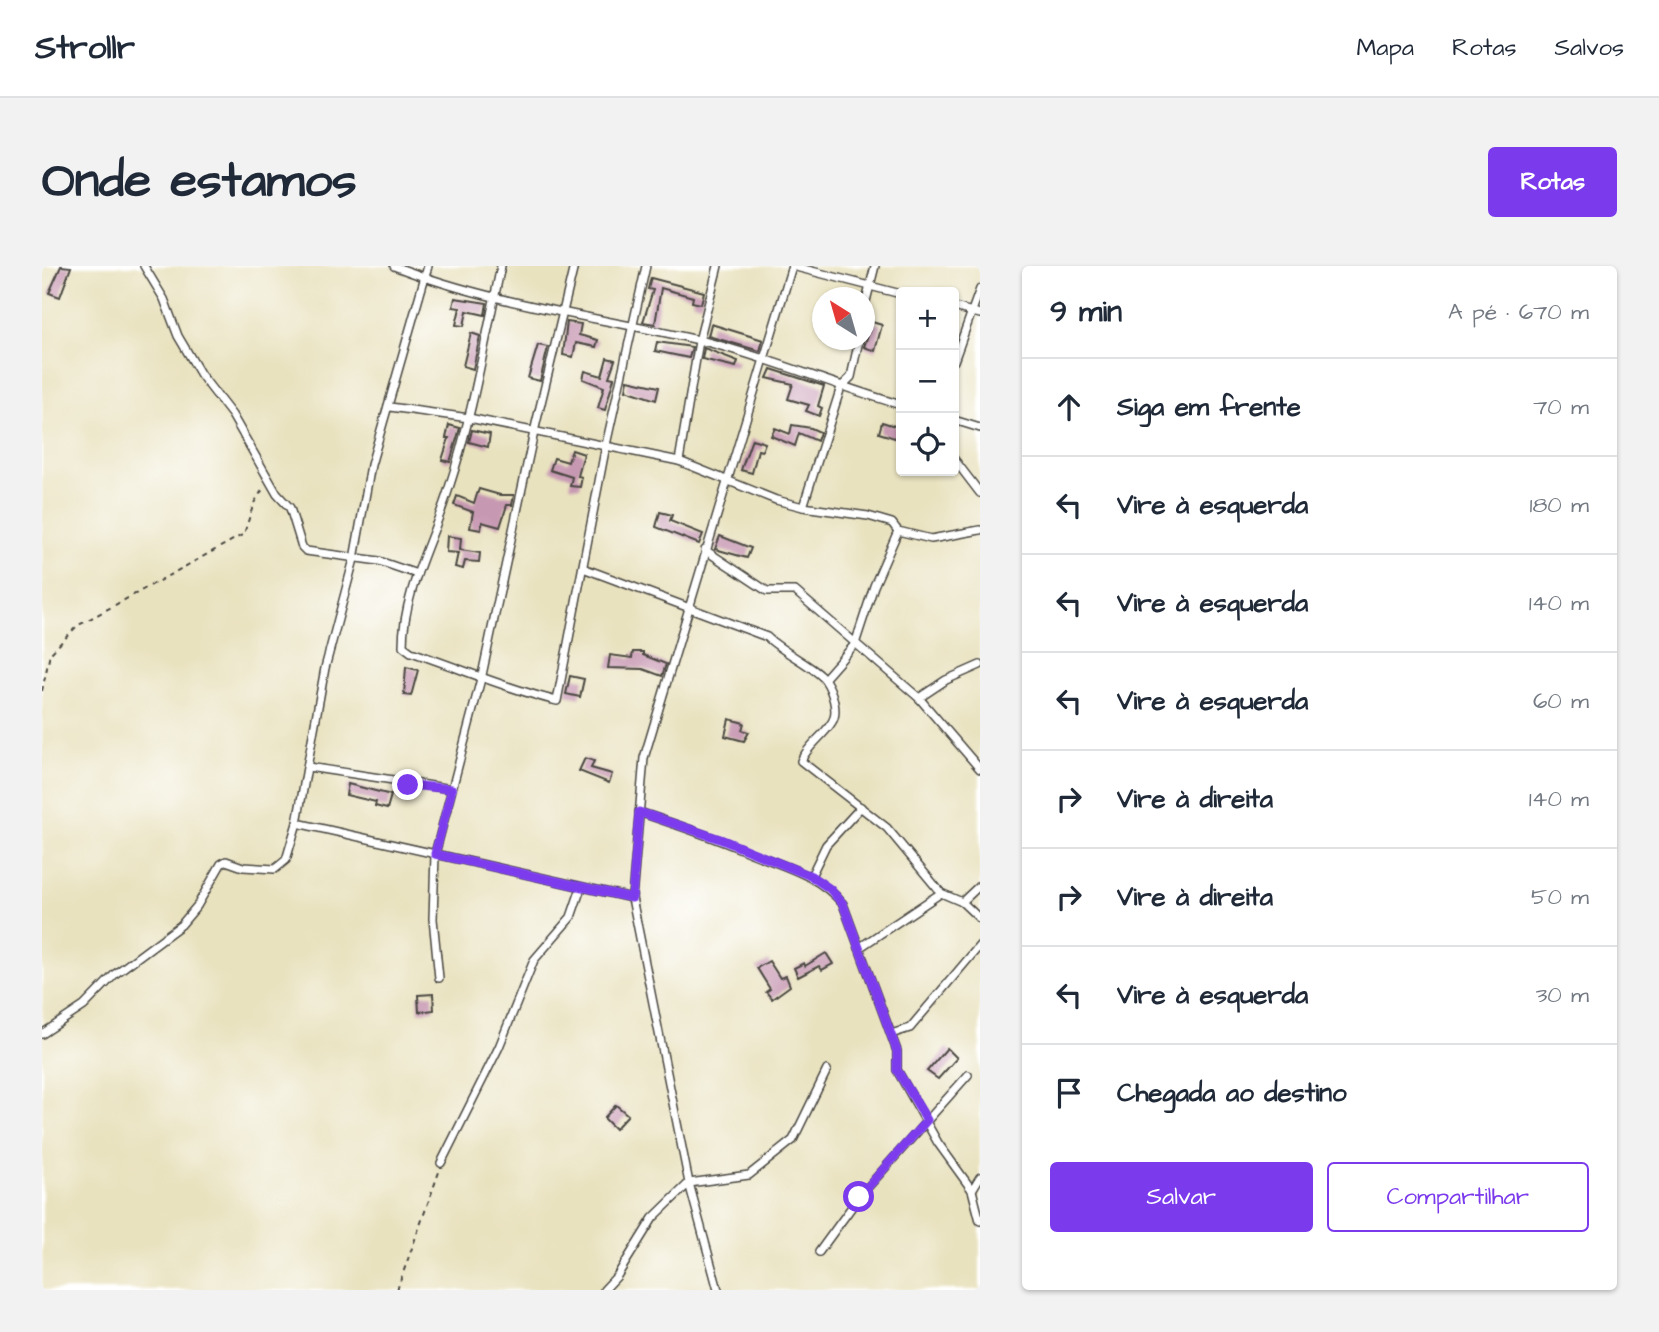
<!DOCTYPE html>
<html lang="pt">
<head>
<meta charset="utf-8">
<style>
  body { margin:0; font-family:"Architects Daughter",sans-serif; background:#f2f2f3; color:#1f2937 }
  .controls { position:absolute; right:21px; top:21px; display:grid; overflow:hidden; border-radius:7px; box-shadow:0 2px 5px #0004 }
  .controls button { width:63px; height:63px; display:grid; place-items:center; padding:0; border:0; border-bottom:2px solid #e0e1e3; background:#fff; color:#1f2937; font:35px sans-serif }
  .compass { position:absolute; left:770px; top:21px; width:63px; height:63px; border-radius:50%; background:#fff; box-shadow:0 2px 5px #0004; rotate:323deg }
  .stop { position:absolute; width:21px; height:21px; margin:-16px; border:5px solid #7c3aed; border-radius:50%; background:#fff }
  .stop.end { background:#7c3aed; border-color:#fff; box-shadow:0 2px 7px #0008 }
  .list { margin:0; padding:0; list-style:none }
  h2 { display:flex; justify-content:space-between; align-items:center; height:91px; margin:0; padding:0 28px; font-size:30px }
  h2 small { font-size:23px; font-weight:400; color:#747a83 }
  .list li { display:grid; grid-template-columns:46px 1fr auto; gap:21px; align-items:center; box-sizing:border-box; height:98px; padding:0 28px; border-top:2px solid #e0e1e3 }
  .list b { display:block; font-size:26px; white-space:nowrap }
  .list em { font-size:23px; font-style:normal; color:#747a83 }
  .actions { display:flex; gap:14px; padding:21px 28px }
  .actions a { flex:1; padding:16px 0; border:2px solid #7c3aed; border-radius:7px; text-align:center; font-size:24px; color:#7c3aed }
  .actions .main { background:#7c3aed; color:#fff }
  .icon { flex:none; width:38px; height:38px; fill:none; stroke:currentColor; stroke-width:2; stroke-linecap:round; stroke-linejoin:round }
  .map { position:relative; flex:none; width:938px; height:1024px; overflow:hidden; border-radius:7px }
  header { display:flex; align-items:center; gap:42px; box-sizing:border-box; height:98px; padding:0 35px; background:#fff; border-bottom:2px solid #e0e1e3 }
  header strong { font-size:33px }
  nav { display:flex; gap:38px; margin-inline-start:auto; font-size:24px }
  .intro { display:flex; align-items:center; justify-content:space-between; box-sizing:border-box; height:168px; padding:0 42px }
  h1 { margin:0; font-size:49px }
  .button { padding:18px 32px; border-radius:7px; background:#7c3aed; color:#fff; font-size:24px; font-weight:700 }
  main { display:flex; gap:42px; padding:0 42px }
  aside { flex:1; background:#fff; border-radius:7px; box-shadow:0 2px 5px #0004 }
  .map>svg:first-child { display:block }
  .building { fill:#c798b2 }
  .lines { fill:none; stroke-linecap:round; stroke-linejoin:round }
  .street-casing { stroke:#484641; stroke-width:10 }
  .path { stroke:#484641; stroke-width:2; stroke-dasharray:5 5; stroke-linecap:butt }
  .street { stroke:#fff; stroke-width:7 }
  .route { stroke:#7c3aed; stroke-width:9 }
</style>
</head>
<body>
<header>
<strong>Strollr</strong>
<nav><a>Mapa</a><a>Rotas</a><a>Salvos</a></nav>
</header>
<div class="intro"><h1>Onde estamos</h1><a class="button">Rotas</a></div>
<main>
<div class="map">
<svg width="938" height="1024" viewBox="0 0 938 1024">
  <rect width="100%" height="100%" fill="#fff"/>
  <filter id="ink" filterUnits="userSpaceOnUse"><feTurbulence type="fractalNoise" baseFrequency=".0143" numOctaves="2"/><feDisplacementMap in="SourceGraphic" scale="14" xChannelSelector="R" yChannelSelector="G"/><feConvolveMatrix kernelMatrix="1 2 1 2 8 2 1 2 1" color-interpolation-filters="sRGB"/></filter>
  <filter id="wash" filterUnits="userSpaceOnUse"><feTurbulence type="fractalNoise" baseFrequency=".00686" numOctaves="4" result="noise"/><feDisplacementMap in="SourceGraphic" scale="28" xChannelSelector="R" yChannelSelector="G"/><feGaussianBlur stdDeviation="1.57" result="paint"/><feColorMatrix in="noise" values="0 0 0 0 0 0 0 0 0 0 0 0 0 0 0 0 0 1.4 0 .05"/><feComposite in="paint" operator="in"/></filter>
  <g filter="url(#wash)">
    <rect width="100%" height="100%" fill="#e9e2bf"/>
    <g id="blocks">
      <!-- building -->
      <g class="building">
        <polygon points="19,0 29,1 18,31 7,27"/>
        <polygon points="609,12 662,26 659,38 650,36 651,31 619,22 613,58 601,56 611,24 606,23"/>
        <polygon points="413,32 445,37 443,49 425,45 422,60 414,59 418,42 411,41"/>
        <polygon points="525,56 539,58 537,69 556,74 554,81 534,77 531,91 521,89"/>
        <polygon points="830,56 840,59 833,85 822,81"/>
        <polygon points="669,58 721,74 718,85 666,70"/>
        <polygon points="429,67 438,70 431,103 421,100"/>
        <polygon points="615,76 650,81 647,92 613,85"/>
        <polygon points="496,79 506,81 498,115 486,112"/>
        <polygon points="662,82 696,95 694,101 660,93"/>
        <polygon points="565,92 573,94 567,111 572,112 563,144 556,142 562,121 541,113 543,105 560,110"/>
        <polygon points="729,103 782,120 776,140 780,142 777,150 764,145 767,139 746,133 751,118 725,112"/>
        <polygon points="586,114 617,121 614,134 584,124"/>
        <polygon points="840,156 859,162 859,174 837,167"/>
        <polygon points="407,159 418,162 408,196 400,194 407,172 404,172"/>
        <polygon points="750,159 769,162 778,166 775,175 757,167 753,180 729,170 733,162 748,168"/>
        <polygon points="430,164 448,168 446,181 427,176"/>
        <polygon points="710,173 723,177 720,185 716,184 710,207 699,204"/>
        <polygon points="530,184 542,188 536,210 540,211 538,221 528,220 530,211 508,204 512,192 526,196"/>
        <polygon points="437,223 458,229 472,229 470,239 465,239 458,261 440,256 439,264 428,262 431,246 412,239 415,230 432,237"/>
        <polygon points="618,246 630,249 628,255 661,268 657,278 614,261"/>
        <polygon points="405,270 419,272 418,284 438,287 437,296 423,295 421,303 413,301 416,287 404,286"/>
        <polygon points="678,270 709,282 705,292 673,283"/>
        <polygon points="591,386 601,386 601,389 624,398 620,410 601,403 566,402 568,389 590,392"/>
        <polygon points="364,401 376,404 369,430 362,429"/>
        <polygon points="528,410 542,413 538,431 524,428"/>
        <polygon points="687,453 702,457 700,464 707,466 702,475 683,470"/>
        <polygon points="543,492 552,495 549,502 570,508 567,517 537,505"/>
        <polygon points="306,518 349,529 345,543 333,540 334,536 304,529"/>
        <polygon points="784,687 791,698 780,704 777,700 756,711 752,702 762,697 763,700"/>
        <polygon points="727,695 738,712 744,710 748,720 730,733 724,726 728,723 715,702"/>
        <polygon points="391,728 392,744 377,746 376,729"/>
        <polygon points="905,782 915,792 896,813 885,805"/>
        <polygon points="574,839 586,849 573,863 562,852"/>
      </g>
    </g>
  </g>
  <g filter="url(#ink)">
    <use href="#blocks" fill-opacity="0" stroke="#484641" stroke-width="2"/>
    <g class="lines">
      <!-- street casing -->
      <g class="street-casing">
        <g id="street">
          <polyline points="102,0 122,33 136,70 159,109 190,149 235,228 248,242 260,281 264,285 337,295 375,308"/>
          <path d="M352,0C449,38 555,51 657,74C726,91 791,119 859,139"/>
          <path d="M459,0C443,75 430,152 406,225C390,276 361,326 361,380L369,386C418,402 465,423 515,435L564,179L604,0"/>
          <polyline points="750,0 859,28"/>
          <polyline points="912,41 938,48"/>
          <polyline points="822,43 833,0"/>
          <polyline points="912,95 938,23"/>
          <polyline points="348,141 427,152 637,195 734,234 761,241 826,250 850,257 856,265 889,273 938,264"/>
          <polyline points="912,154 938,162"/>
          <polyline points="912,193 938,227"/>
          <polyline points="637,195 657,75 676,0"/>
          <polyline points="761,241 799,121 809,111 817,74"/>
          <polyline points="663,284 725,325 753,325 877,432 938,503"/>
          <path d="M541,302L725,371C739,385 776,403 783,414C790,424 797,446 790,456C781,471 766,479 759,495L845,562L899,627L920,636L938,653"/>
          <polyline points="783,412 813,378 832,320 856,265"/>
          <polyline points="877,432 904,414 938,399"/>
          <polyline points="266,501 410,523"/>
          <path d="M597,546C633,558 669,570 704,585C740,600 775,607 801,638L855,785V804L896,877L930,924L938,955"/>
          <polyline points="255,557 590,632"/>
          <polyline points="769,610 784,579 819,541"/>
          <polyline points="920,636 938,619"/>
          <polyline points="817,682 899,627"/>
          <polyline points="397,712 391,653 393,588 440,409 492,166 532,0"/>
          <polyline points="0,768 42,740 73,708 139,659 155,640 179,598 184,595 201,601 233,603 244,594 255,557 283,402 312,293 329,199 386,0"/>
          <polyline points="849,768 868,762 938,679"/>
          <polyline points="399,897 457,781 492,694 529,651 539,622"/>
          <polyline points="930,924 938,911"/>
          <polyline points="777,986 817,931 926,809"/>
          <polyline points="562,1024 575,1010 611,952 647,917 707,909 751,874 785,804"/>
          <polyline points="676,1024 647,917 590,632 602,492 750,0"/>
        </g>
      </g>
      <!-- path -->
      <g class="path">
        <polyline points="0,425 8,388 35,360 202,268 212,237 221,223"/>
        <polyline points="355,1024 397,906"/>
      </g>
      <!-- street -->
      <use href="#street" class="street"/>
    </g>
  </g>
  <g class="lines" filter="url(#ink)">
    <!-- route -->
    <polyline class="route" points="366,519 410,523 393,588 590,632 597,546 678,573 769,610 788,623 801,638 855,785 855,804 885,854 817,931"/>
  </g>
</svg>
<div class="controls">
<button>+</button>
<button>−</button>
<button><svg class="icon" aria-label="locate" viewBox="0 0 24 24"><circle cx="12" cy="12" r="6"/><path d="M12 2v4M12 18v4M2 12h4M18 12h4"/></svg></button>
</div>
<svg class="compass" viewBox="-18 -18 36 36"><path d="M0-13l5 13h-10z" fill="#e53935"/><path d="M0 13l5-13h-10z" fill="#747a83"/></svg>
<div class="stop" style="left:817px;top:931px"></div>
<div class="stop end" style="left:366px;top:519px"></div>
</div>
<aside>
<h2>9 min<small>A pé · 670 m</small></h2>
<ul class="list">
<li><svg class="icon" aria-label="ahead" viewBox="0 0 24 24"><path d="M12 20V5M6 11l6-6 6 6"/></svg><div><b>Siga em frente</b></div><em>70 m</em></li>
<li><svg class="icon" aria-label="left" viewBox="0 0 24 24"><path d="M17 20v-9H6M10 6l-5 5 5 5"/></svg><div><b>Vire à esquerda</b></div><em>180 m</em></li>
<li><svg class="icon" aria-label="left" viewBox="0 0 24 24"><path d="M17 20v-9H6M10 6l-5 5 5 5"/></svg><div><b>Vire à esquerda</b></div><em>140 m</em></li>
<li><svg class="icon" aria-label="left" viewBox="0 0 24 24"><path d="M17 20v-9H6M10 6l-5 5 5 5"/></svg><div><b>Vire à esquerda</b></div><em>60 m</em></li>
<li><svg class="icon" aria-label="right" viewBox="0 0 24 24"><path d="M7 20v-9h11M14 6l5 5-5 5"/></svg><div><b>Vire à direita</b></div><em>140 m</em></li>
<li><svg class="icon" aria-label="right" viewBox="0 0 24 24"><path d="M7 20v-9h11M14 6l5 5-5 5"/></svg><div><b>Vire à direita</b></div><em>50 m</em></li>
<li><svg class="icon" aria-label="left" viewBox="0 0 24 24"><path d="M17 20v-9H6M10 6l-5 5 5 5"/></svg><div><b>Vire à esquerda</b></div><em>30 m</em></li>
<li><svg class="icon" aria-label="arrive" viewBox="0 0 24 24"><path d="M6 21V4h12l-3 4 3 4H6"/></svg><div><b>Chegada ao destino</b></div></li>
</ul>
<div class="actions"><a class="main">Salvar</a><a>Compartilhar</a></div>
</aside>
</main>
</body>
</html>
